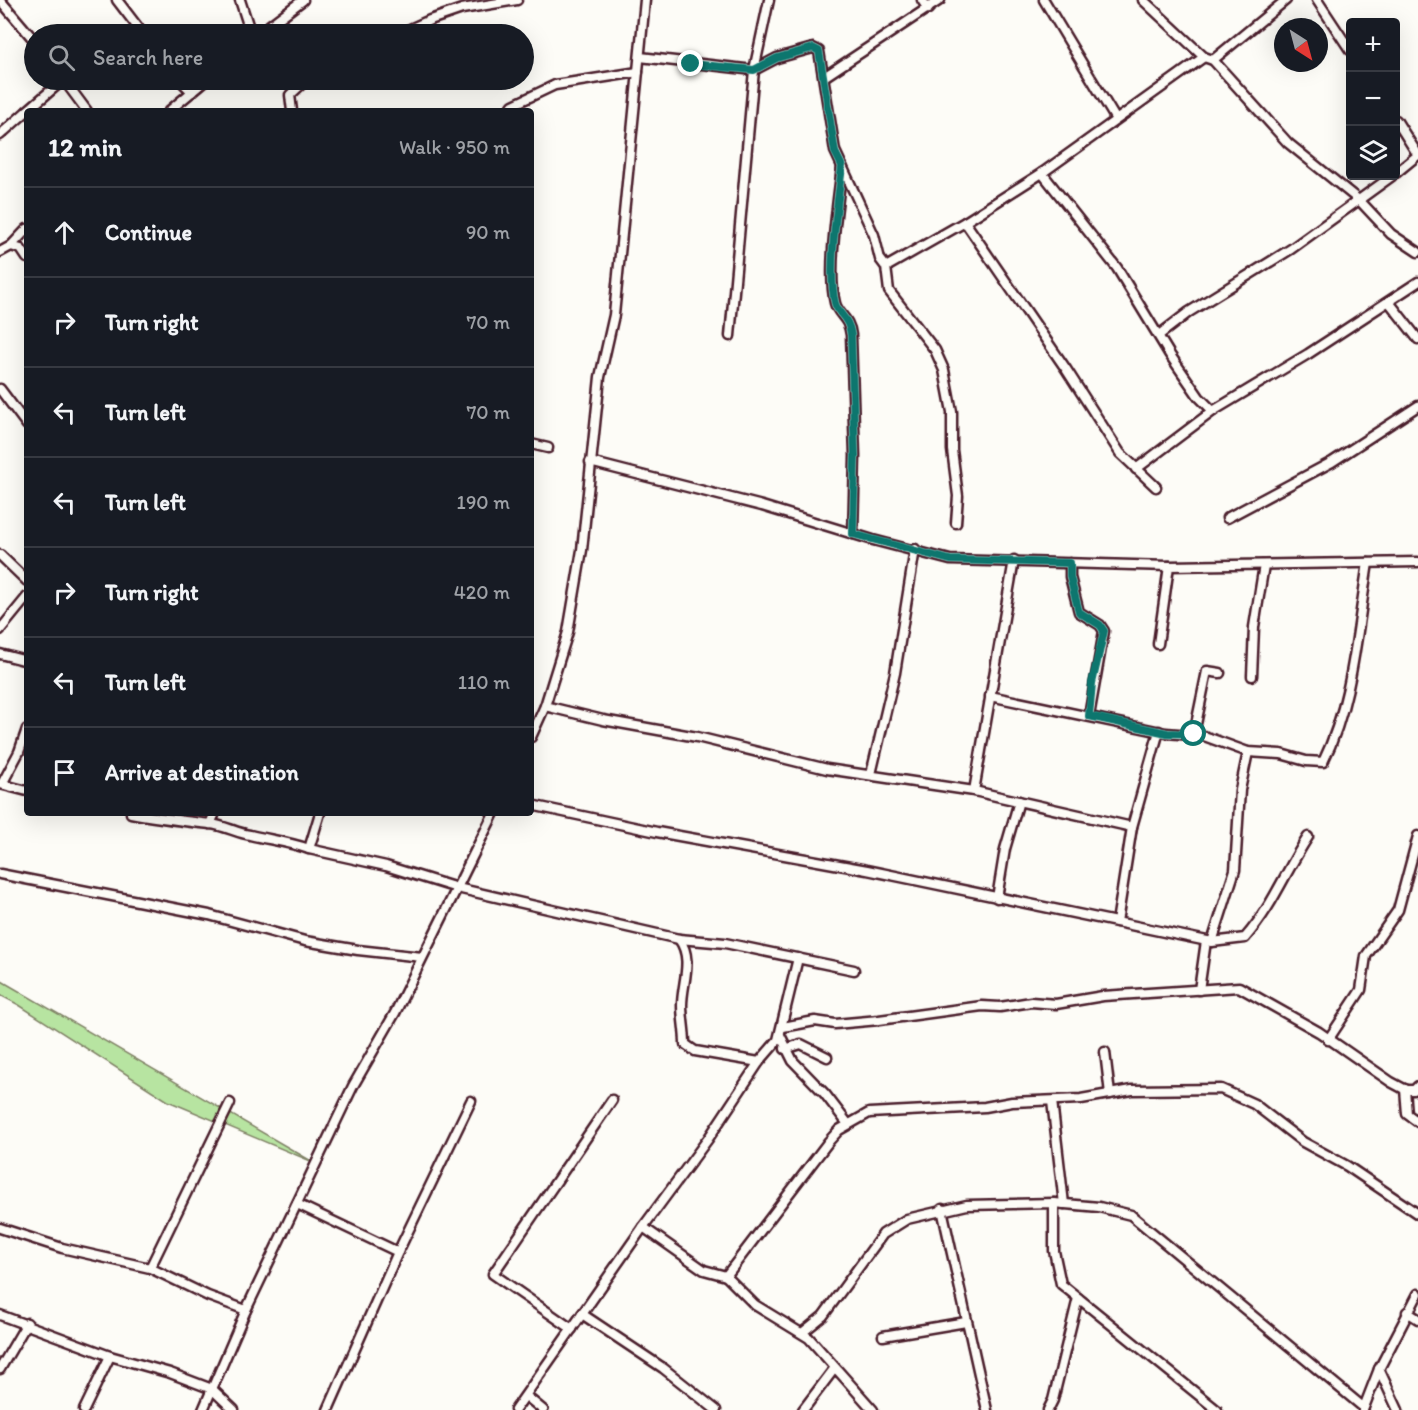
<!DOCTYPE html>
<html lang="en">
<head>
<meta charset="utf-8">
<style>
  body { margin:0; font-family:Itim,sans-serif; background:#20242c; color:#f1f3f6 }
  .controls { position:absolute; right:18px; top:18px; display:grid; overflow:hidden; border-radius:6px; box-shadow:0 6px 24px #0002 }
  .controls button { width:54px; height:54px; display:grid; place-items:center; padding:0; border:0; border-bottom:2px solid #363941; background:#171b24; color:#f1f3f6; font:30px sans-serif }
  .compass { position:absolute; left:1274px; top:18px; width:54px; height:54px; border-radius:50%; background:#171b24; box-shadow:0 6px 24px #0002; rotate:144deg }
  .stop { position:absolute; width:18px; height:18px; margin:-14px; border:4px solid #0f766e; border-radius:50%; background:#fff }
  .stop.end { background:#0f766e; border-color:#fff; box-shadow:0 2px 6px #0008 }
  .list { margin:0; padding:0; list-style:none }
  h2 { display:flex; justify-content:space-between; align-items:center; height:78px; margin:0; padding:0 24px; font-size:26px }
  h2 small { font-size:20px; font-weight:400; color:#9ea1a6 }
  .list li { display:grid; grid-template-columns:39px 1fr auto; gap:18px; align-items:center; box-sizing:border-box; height:90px; padding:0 24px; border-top:2px solid #363941 }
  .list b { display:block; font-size:22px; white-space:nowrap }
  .list em { font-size:20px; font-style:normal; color:#9ea1a6 }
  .icon { flex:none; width:33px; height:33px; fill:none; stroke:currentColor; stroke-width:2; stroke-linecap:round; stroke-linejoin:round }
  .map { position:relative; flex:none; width:1418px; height:1410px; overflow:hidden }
  .search { position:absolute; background:#171b24; box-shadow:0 6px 24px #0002; left:24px; top:24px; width:510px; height:66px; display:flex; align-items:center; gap:15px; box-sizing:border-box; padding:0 21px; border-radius:33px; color:#9ea1a6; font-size:22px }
  .panel { position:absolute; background:#171b24; box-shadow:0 6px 24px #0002; left:24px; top:108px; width:510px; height:708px; border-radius:6px }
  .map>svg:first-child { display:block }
  .green { fill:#b7e4a1; stroke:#808266; stroke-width:1.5 }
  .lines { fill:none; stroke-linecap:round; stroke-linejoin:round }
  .minor-casing { stroke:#4a1f2b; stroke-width:13 }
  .minor { stroke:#fdfcf7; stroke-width:8 }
  .route { stroke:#0f766e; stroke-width:8 }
</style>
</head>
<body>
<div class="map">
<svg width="1418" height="1410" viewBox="0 0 1418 1410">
  <rect width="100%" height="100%" fill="#fdfcf7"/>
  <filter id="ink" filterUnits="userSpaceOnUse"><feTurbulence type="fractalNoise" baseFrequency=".0167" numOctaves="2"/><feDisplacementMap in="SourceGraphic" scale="12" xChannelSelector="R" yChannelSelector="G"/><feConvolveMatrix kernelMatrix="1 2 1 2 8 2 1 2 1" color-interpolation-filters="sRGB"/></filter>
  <g filter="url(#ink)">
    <!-- green -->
    <polygon class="green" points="0,980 313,1162 168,1101 19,1005 0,995"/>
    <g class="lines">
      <!-- minor casing -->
      <g class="minor-casing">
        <g id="minor">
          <polyline points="0,0 34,40"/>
          <polyline points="117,0 143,34"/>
          <polyline points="240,0 251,34"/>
          <polyline points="922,0 928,9"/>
          <polyline points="1044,0 1115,118"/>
          <polyline points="1143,0 1204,57 1213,60 1288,143 1360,201 1391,234 1418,252"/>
          <polyline points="1317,0 1350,50"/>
          <polyline points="258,34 303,0"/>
          <polyline points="399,34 430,20 462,9 517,0"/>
          <polyline points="640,57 754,70 777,58 813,48 819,51 835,151 874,235 880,259 886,267 889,291 935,350 944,370 952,412 952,450 958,496 956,523"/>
          <polyline points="1213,60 1286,0"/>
          <polyline points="824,77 940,0"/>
          <polyline points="64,80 87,111"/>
          <polyline points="180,80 192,92"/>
          <polyline points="27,111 63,80"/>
          <polyline points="169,111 206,80"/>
          <polyline points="292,111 290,95 306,80"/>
          <polyline points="509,111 513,105 555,85 638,72"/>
          <polyline points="1396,120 1418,155"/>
          <polyline points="0,135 27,111"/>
          <path d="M842,166C838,202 827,270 835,303C838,315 849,317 851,335L855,456L853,534"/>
          <polyline points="1042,173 1117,268 1170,355 1199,397 1213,411 1308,354 1418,282"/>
          <polyline points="1396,173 1418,155"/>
          <polyline points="965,222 1066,369 1120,453 1156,487"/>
          <polyline points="11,246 21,249 27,258"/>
          <polyline points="0,252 11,246 27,229"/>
          <polyline points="886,267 965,222 1042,173 1204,57"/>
          <polyline points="1389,302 1418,339"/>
          <polyline points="1159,335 1189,312 1291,249 1392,176"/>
          <polyline points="730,336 754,70 769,0"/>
          <polyline points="0,389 27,425"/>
          <polyline points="531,444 548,448"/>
          <polyline points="590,462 762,506 873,540 950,560 1169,566 1418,562"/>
          <polyline points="1136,469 1213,411"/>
          <polyline points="1227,518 1332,462 1418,406"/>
          <polyline points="0,555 27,581"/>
          <polyline points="1014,560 974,791 1132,827"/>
          <polyline points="1070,563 1070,577 1079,612 1100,625 1104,631 1089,716"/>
          <polyline points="0,630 27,597"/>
          <polyline points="1158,644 1169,566"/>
          <polyline points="0,654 27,661"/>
          <polyline points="1252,676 1254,627 1264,565"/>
          <path d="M990,696L1166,733L1204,736L1248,752L1281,754L1306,761L1323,762C1353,701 1357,630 1368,563"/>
          <polyline points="545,706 603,720 697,737 827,769 974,791"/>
          <polyline points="1194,734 1207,671 1220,673"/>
          <polyline points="531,737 545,706 568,632 582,550 600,377 614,315 645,0"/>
          <polyline points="871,774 895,673 915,549"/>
          <polyline points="0,784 27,791"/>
          <polyline points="2,784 19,752 27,729"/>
          <path d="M531,805L657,832L867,870L1212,942L1245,938C1273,906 1285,872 1308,837"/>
          <path d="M131,813C157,818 184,821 210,824C223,825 237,833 250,835C271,840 289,842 309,849"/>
          <polyline points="320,813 309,849 386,866 457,888 679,939 725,943 854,970"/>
          <polyline points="210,824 215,813"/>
          <polyline points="0,874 209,915 305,941 358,950 422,957"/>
          <polyline points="997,898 1005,849 1019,801"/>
          <polyline points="1117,922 1132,827 1159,731"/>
          <path d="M679,939C694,959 682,983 682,1005C682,1018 685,1031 685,1044L695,1051L759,1062"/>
          <polyline points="1212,942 1235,870 1240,790 1248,752"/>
          <polyline points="1199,990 1206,941"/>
          <polyline points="783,1027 815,1021 835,1024 879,1020 982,1006 1000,1007 1031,1002 1056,1004 1103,996 1239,987 1319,1032 1391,1082 1406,1090 1414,1090 1418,1086"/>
          <polyline points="780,1035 793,1061 825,1094 848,1124"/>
          <polyline points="1328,1040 1361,990 1366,956 1398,910 1418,836"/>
          <polyline points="785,1049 801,1044 827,1057"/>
          <polyline points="1105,1052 1110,1094"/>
          <polyline points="1405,1089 1407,1114 1418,1122"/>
          <polyline points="1052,1101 1064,1204"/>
          <polyline points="1054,1203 1054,1251 1061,1284 1217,1410"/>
          <polyline points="297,1204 398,1252"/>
          <polyline points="942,1209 987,1410"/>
          <polyline points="643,1227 704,1270 726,1276 755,1305 809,1338 873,1410"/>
          <polyline points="0,1228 62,1248 150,1268 208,1296 246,1310"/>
          <polyline points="150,1268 230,1103"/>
          <polyline points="726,1276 829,1141 839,1130 869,1113 985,1107 1012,1102 1081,1099 1132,1090 1221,1089 1254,1104 1303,1142 1347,1166 1418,1214"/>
          <polyline points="1407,1312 1418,1319"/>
          <polyline points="582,1314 663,1368 716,1410"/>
          <polyline points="0,1315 110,1356 170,1373 212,1389 234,1410"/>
          <polyline points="572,1329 493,1274 612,1100"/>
          <polyline points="802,1333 823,1316 883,1234 907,1219 967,1205 1054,1203 1099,1207 1131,1215 1363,1407"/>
          <polyline points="883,1336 966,1322"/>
          <polyline points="0,1369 27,1323"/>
          <polyline points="1379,1369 1398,1410"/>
          <polyline points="526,1396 543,1410"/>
          <polyline points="84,1410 110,1356"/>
          <polyline points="203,1410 246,1310 353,1086 395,1013 494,813"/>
          <polyline points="328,1410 398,1252 471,1101"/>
          <polyline points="515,1410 643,1227 708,1139 759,1062 778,1040 798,958"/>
          <polyline points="803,1410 834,1369"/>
          <polyline points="1048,1410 1053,1400 1078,1298"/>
          <polyline points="1363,1410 1379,1369 1418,1294"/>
        </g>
      </g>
      <!-- minor -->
      <use href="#minor" class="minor"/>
    </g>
  </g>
  <g class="lines" filter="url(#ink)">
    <!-- route -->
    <path class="route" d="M691,64L754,70L777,58L813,48L819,51L835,152L842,166C838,202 827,270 835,303C838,315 849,317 851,335L855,456L853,534L950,560L1070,563V577L1079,612L1100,625L1104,631L1092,683L1089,716L1167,733L1194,734"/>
  </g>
</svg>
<div class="controls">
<button>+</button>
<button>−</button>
<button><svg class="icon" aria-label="layers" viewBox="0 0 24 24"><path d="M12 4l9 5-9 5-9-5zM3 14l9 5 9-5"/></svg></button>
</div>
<svg class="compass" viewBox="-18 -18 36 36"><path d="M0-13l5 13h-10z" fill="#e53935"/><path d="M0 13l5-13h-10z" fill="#9ea1a6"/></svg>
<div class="stop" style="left:1194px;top:734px"></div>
<div class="stop end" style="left:691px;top:64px"></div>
<div class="search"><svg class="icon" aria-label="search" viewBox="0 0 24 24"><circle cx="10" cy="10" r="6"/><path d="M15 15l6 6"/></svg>Search here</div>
<section class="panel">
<h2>12 min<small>Walk · 950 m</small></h2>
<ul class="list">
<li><svg class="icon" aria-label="ahead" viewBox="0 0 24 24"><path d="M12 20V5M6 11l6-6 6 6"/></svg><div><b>Continue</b></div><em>90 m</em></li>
<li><svg class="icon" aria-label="right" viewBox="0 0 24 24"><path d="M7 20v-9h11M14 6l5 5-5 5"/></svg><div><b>Turn right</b></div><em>70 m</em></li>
<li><svg class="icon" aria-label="left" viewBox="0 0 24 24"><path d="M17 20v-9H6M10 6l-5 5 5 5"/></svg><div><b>Turn left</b></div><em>70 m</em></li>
<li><svg class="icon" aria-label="left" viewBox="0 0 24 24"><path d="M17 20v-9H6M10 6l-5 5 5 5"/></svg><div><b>Turn left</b></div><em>190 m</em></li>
<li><svg class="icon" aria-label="right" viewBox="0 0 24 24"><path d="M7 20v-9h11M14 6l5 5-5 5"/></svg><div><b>Turn right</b></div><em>420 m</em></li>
<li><svg class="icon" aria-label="left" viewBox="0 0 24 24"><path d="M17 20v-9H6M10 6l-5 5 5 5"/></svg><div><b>Turn left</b></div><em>110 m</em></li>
<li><svg class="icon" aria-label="arrive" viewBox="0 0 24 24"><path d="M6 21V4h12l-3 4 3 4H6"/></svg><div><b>Arrive at destination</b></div></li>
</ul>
</section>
</div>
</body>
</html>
